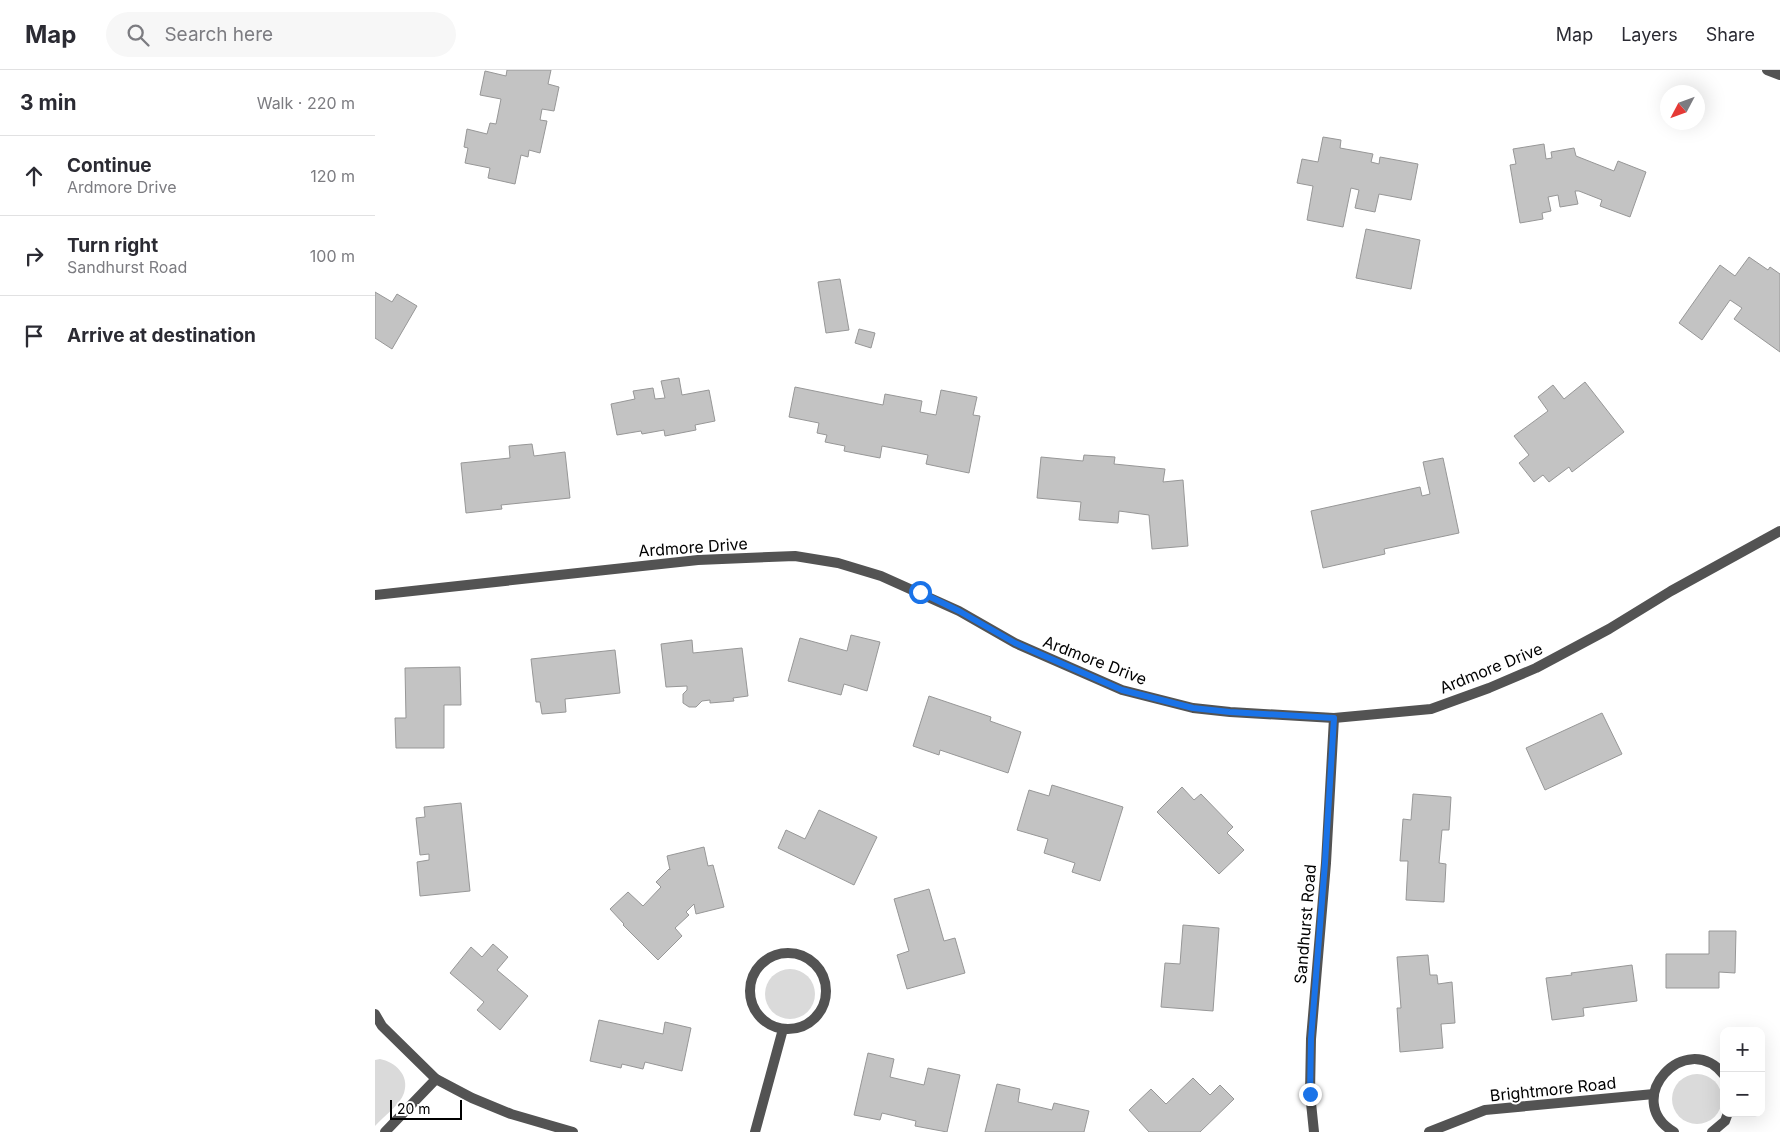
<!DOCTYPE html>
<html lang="en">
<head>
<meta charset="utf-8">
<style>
  body { margin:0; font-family:Inter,sans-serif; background:#f7f7f7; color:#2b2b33 }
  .controls { position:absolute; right:15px; bottom:15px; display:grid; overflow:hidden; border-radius:10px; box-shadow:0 5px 20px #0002 }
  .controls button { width:45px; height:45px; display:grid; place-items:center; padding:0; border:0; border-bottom:1px solid #e1e1e2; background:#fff; color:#2b2b33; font:25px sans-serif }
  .compass { position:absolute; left:1285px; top:15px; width:45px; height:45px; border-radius:50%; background:#fff; box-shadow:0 5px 20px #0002; rotate:229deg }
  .scale { position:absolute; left:15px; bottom:12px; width:72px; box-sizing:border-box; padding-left:5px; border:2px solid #000; border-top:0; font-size:14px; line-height:18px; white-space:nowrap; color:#000; -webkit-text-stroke:4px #fff; paint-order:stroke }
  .stop { position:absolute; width:15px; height:15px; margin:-11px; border:4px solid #1a73e8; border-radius:50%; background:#fff }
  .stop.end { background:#1a73e8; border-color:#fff; box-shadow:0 1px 5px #0008 }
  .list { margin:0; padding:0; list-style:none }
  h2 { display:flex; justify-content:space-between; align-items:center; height:65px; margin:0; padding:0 20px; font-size:21px }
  h2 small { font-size:16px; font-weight:400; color:#7c7c81 }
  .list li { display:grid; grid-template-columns:32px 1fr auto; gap:15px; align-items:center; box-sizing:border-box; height:80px; padding:0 20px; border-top:1px solid #e1e1e2 }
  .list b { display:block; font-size:19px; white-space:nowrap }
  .list p { margin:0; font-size:16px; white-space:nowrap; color:#7c7c81 }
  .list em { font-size:16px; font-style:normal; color:#7c7c81 }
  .icon { flex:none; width:28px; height:28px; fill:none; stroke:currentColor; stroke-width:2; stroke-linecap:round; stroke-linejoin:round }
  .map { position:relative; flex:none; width:1405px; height:1062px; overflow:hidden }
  header { display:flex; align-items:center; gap:30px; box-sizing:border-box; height:70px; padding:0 25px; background:#fff; border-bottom:1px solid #e1e1e2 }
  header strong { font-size:24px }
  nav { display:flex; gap:28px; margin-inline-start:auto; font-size:18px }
  .search { width:350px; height:45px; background:#f7f7f7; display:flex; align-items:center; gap:12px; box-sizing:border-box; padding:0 18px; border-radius:28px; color:#7c7c81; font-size:19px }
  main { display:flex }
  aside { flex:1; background:#fff }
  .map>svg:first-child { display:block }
  .green { fill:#dadada }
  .building { fill:#c3c3c3; stroke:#979797 }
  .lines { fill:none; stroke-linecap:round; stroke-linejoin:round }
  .street { stroke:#535353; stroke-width:10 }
  .route { stroke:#1a73e8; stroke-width:6 }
  .labels { text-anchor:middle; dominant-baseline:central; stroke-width:4; stroke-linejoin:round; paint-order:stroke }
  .street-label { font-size:16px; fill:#000; stroke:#fff }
</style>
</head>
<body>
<header>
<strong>Map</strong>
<div class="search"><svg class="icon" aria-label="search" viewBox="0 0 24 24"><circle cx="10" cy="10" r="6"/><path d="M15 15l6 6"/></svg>Search here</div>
<nav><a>Map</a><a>Layers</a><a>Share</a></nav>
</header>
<main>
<aside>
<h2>3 min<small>Walk · 220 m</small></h2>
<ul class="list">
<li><svg class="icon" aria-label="ahead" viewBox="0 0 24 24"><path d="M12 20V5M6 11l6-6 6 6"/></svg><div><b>Continue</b><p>Ardmore Drive</p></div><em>120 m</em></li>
<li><svg class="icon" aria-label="right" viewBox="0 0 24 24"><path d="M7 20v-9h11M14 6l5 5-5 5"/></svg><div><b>Turn right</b><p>Sandhurst Road</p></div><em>100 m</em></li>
<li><svg class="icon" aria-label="arrive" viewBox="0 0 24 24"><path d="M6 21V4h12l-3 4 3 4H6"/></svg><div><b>Arrive at destination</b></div></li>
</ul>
</aside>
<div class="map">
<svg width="1405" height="1062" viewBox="0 0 1405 1062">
  <rect width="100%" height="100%" fill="#fff"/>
  <!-- green -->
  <g class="green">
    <circle cx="415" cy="924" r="25"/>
    <path d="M5,989C20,992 35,1005 29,1023C25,1035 9,1046 0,1056V990Z"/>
    <circle cx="1322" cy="1029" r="25"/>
  </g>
  <!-- building -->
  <g class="building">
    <polygon points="132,0 176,0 173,14 184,17 179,41 167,39 165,50 172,51 165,83 154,80 153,87 146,85 140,114 113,108 115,98 90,93 93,78 89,77 92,59 112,64 115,53 121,54 126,29 105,25 110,1 131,6"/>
    <polygon points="948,67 966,70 965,78 998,84 996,92 1004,94 1005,87 1043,94 1036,130 1004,124 1000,142 980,138 984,120 976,118 968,157 932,150 938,116 922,113 927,89 943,92"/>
    <polygon points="1169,74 1171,89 1177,88 1176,82 1199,78 1201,86 1239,101 1243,91 1271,102 1255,147 1225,136 1227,130 1204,121 1200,121 1203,134 1185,137 1183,125 1173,127 1176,141 1167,143 1168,149 1145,153 1135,95 1141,94 1138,79"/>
    <polygon points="991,159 1045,170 1036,219 981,208"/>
    <polygon points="1374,187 1393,200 1395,197 1405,204 1405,282 1359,249 1367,238 1355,230 1327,270 1304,253 1345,195 1360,206"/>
    <polygon points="465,209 474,260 451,263 443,212"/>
    <polygon points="0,222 17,232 22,224 42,236 17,279 0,268"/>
    <polygon points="484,259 500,263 496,278 480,273"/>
    <polygon points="304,308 307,325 334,320 340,351 320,355 321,360 290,366 289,360 267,364 266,361 242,365 236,334 260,329 258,321 278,318 280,329 290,328 286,311"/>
    <polygon points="1210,312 1249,362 1197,402 1194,397 1174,412 1168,405 1159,412 1144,393 1154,385 1139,366 1173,341 1163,327 1178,315 1189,329"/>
    <polygon points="420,317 508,335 510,324 547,331 545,342 561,345 566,320 602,327 598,345 605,346 594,403 551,394 553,385 507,376 505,388 469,381 470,376 450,372 452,365 442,363 444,353 414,347"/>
    <polygon points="157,374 159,386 190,382 195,428 126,435 127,439 91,443 86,393 135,388 134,376"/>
    <polygon points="709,385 740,387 739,394 790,399 788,412 808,410 813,476 777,479 774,445 744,441 743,453 704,450 706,432 662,428 666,387 708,391"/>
    <polygon points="1068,388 1084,463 1009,479 1010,484 948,498 936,441 1045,417 1047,426 1055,424 1048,392"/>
    <polygon points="476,565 505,572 492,621 469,614 466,625 413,611 425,568 472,581"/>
    <polygon points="317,570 318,583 367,578 373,626 358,628 359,631 335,633 335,630 327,631 321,637 314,637 308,633 308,624 312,620 312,616 291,617 286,574"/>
    <polygon points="240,580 245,623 190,629 191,642 167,644 165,632 161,632 156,589"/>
    <polygon points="85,597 86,635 69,635 69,678 21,678 20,648 31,648 30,598"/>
    <polygon points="554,626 616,647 615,651 646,662 633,703 565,680 564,685 538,676"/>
    <polygon points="1227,643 1247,684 1170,720 1151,678"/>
    <polygon points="677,715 748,737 725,811 697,802 700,793 669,783 673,769 642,760 654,720 674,726"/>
    <polygon points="807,717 819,730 826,724 858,757 852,763 869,780 844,804 782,742"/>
    <polygon points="1038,724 1076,727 1074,760 1067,760 1064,793 1071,794 1069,832 1031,830 1033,791 1025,791 1028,749 1036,750"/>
    <polygon points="86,733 95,821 45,826 42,792 54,790 54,784 45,785 41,748 50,747 49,737"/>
    <polygon points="444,740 502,767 479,815 403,778 411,760 430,769"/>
    <polygon points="329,777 333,796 338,795 349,837 321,844 319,834 311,842 314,845 300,858 307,866 283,890 248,855 249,854 235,839 253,822 268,836 286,817 281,812 294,799 295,800 292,786"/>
    <polygon points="554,819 569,871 580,868 590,903 532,919 522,885 534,881 519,829"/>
    <polygon points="808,855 844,858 838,941 786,937 790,893 805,894"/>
    <polygon points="1334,861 1361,861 1360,903 1344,902 1344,918 1291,918 1291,884 1334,884"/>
    <polygon points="118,874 133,887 122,900 153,926 125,960 102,940 109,932 75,903 96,877 107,887"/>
    <polygon points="1053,885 1055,905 1062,905 1063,914 1077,912 1080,953 1066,954 1068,978 1025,982 1022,938 1026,938 1022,887"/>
    <polygon points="1257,895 1262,931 1208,938 1209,946 1177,950 1171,908 1197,905 1196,903"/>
    <polygon points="224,950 288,964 290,952 316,958 307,1001 270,992 268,999 247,994 246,998 215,991"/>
    <polygon points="493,983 519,989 515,1007 549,1015 553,998 585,1005 572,1062 540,1056 541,1051 507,1043 505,1050 479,1045"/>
    <polygon points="818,1008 835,1025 845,1015 859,1029 825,1062 774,1062 754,1040 776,1019 791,1034"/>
    <polygon points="622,1014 645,1019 643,1032 677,1040 679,1033 714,1041 709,1062 610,1062"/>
  </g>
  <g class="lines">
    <!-- street -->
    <g class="street">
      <polyline points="1392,0 1405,5"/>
      <polyline points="0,525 323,490 420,486 463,493 506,506 584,541 640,573 747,620 818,638 855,642 959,648 1056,639 1114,618 1161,598 1234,559 1296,521 1405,461"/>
      <circle cx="413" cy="921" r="38"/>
      <polyline points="0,944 7,956 61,1009 97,1028 136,1044 198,1062"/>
      <polyline points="10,1062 61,1009"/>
      <polyline points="380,1062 408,959"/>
      <polyline points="939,1062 935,1023 936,969 951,793 959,648"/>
      <polyline points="1054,1062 1110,1040 1279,1024"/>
      <path d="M1299,1062C1245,1030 1311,957 1349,1005"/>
      <polyline points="1337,1062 1350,1051 1353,1043"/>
    </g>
  </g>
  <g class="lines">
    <!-- route -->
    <polyline class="route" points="545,522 584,541 640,573 747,620 818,638 855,642 959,648 950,793 936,969 935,1024"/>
  </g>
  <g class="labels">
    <!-- street labels -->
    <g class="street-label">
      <text transform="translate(318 477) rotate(-4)">Ardmore Drive</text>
      <text transform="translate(720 590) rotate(21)">Ardmore Drive</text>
      <text transform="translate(1116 598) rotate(-22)">Ardmore Drive</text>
      <text transform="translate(930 854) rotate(-85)">Sandhurst Road</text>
      <text transform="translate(1178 1019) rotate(-6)">Brightmore Road</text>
    </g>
  </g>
</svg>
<div class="controls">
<button>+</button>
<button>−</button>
</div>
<svg class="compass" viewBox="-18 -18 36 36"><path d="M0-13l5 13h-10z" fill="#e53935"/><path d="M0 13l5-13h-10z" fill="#7c7c81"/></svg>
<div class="scale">20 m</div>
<div class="stop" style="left:545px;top:522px"></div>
<div class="stop end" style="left:935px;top:1024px"></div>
</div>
</main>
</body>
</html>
